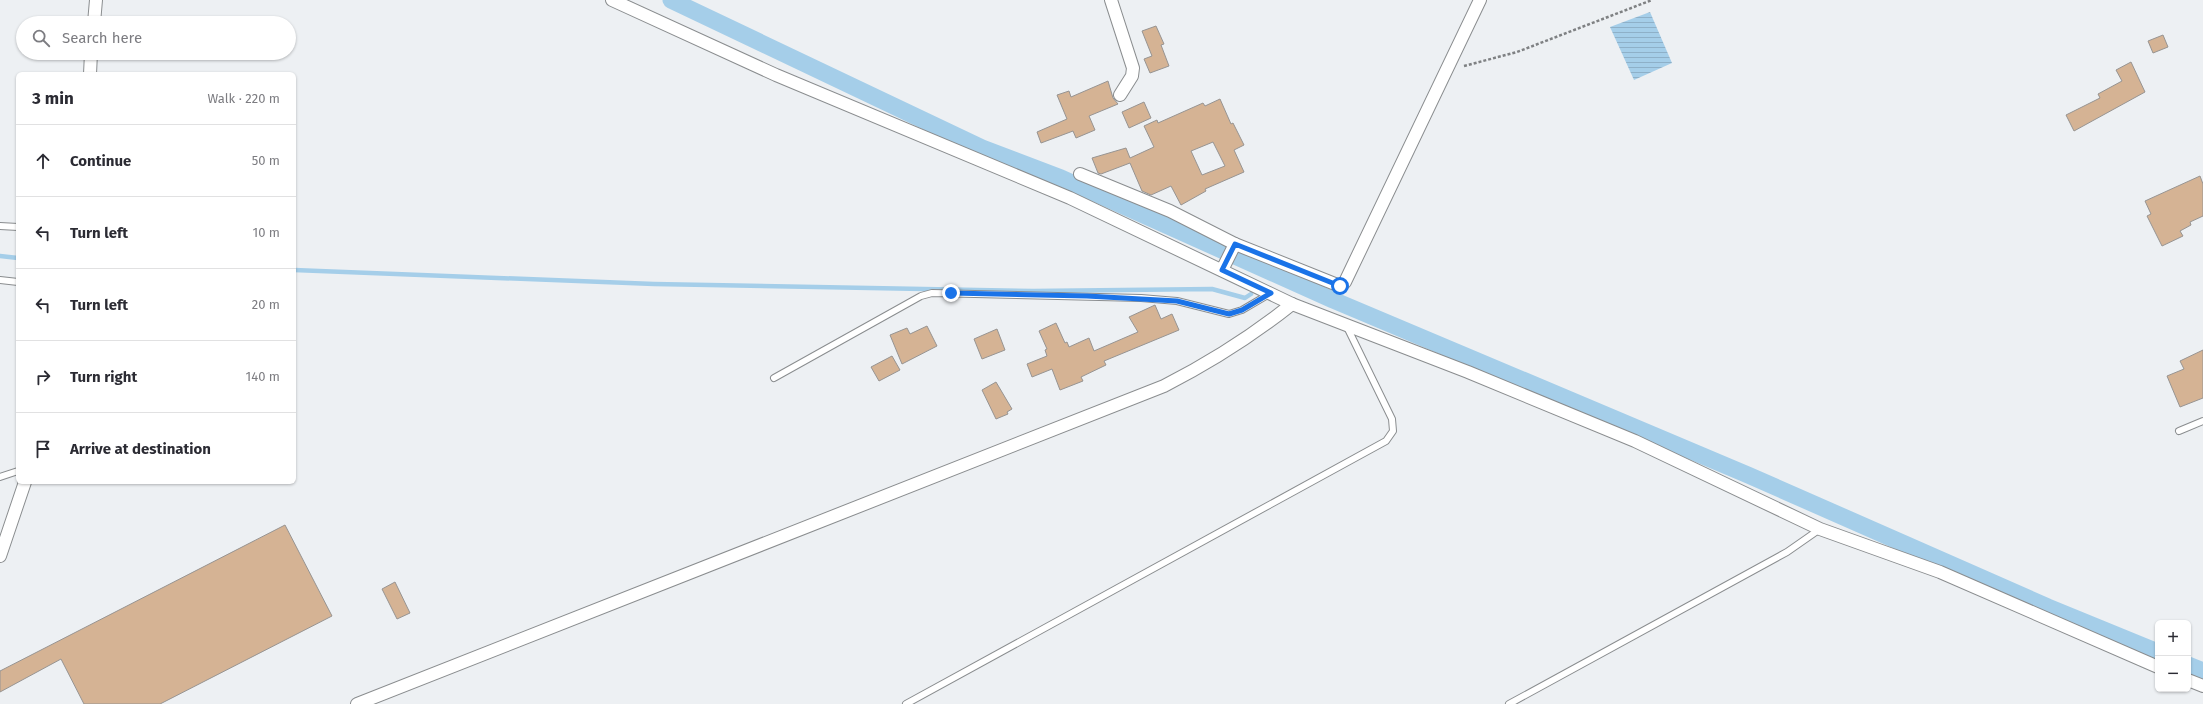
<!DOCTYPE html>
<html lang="en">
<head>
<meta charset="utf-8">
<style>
  body { margin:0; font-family:"Fira Sans",sans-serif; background:#f2f2f3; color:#2b2b33 }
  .controls { position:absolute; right:12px; bottom:12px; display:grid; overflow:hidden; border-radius:6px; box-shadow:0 1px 3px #0004 }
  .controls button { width:36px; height:36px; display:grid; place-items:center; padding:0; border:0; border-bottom:1px solid #e1e1e2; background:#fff; color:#2b2b33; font:20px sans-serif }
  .stop { position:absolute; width:12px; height:12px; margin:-9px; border:3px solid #1a73e8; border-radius:50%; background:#fff }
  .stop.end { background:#1a73e8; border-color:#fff; box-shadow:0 1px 4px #0008 }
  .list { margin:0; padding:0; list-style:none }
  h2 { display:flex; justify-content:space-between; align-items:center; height:52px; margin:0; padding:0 16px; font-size:17px }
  h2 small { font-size:13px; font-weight:400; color:#7c7c81 }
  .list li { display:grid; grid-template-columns:26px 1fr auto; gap:12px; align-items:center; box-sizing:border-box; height:72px; padding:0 16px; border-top:1px solid #e1e1e2 }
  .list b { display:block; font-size:15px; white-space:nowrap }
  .list em { font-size:13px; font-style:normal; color:#7c7c81 }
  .icon { flex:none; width:22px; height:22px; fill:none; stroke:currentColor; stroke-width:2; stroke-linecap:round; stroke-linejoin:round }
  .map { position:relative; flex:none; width:2203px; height:704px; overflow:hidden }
  .search { position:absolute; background:#fff; box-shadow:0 1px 3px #0004; left:16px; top:16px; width:280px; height:44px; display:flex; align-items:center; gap:10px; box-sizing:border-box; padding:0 14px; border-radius:22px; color:#7c7c81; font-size:15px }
  .panel { position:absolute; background:#fff; box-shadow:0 1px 3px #0004; left:16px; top:72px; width:280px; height:412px; border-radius:6px }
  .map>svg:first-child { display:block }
  .water { fill:url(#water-rules) }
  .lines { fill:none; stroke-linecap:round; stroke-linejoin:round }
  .stream { stroke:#a5cee9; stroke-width:4.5 }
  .canal { stroke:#a5cee9; stroke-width:17 }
  .building { fill:#d5b394; stroke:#979492; fill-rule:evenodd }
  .service-casing { stroke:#8a8d8f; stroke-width:8 }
  .minor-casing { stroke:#8a8d8f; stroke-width:14 }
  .path { stroke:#7f8183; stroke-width:2.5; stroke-dasharray:3 2; stroke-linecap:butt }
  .service { stroke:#fff; stroke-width:6 }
  .minor { stroke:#fff; stroke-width:12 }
  .route { stroke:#1a73e8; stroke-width:5 }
</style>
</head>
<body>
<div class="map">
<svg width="2203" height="704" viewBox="0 0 2203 704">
  <defs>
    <pattern id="water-rules" width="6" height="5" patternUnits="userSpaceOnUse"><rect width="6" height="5" fill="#a5cee9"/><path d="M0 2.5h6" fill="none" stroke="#8eb0c8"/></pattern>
  </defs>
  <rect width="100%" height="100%" fill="#edf0f3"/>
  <!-- water -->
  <polygon class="water" points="1650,12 1672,63 1634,80 1610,27"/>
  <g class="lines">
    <!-- stream -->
    <g class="stream">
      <polyline points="0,256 18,258"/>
      <polyline points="294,270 654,284 1033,291 1212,289 1245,298 1251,294"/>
    </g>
    <!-- canal -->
    <g class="canal">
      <polyline points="671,0 982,148 1061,178 1333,300 1748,475 2048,607 2158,652"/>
      <polyline points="2188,665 2203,671"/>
    </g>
  </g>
  <!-- building -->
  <g class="building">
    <polygon points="1156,26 1164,44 1161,45 1169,66 1150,73 1144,59 1152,56 1142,31"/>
    <polygon points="2163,35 2168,47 2153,53 2148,41"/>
    <polygon points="2131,62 2145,92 2074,131 2066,115 2100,98 2098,94 2122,81 2116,70"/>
    <polygon points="1108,81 1113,98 1118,104 1089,116 1095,130 1076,138 1073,131 1041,143 1037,132 1067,119 1057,95 1069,91 1071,97"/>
    <path d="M1220,99L1231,124L1233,123L1244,145L1234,150L1244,172L1205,189L1206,191L1181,205L1171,186L1151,195L1142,191L1130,163L1101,174L1098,173L1092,158L1126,148L1130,158L1154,147L1144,126L1157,120L1158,123L1203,103L1205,106ZM1213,142L1225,166L1202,175L1191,151Z"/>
    <polygon points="1144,102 1151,118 1129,128 1122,112"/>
    <polygon points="2200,176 2203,184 2203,216 2190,222 2191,225 2180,231 2183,236 2162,246 2147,216 2151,214 2145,201"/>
    <polygon points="1155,305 1161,319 1172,314 1179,330 1104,361 1106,365 1081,377 1083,381 1060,390 1052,369 1032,377 1027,364 1047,356 1045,350 1047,349 1039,331 1056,323 1065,343 1067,342 1069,347 1089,338 1094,351 1138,332 1129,317"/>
    <polygon points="927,326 937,346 902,364 890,335 907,328 910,334"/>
    <polygon points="997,329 1005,350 982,359 974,339"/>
    <polygon points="2203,350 2203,398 2180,407 2167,376 2184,369 2180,361"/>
    <polygon points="892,356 900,370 879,381 871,367"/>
    <polygon points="996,382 1012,409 1007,412 1008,414 996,419 982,390"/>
    <polygon points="285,525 332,616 160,704 84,704 61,659 0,692 0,671"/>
    <polygon points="395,582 410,613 397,619 382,589"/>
  </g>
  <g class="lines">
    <!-- service casing -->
    <g class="service-casing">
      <g id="service">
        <polyline points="0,226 18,227"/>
        <polyline points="0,280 18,282"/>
        <polyline points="774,378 921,296 932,293 1141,298 1177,301 1229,314 1242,310 1271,293"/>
        <polyline points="2179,431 2203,421"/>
        <polyline points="0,477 18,471"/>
        <polyline points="906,704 1386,441 1393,431 1392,419 1347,327"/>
        <polyline points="1509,704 1787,552 1820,529"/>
      </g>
    </g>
    <!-- minor casing -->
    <g class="minor-casing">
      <g id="minor">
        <polyline points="612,0 776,75 1070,198 1292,304 1468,372 1635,441 1820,529 1940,572 2158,667"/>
        <polyline points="1111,0 1133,68 1132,76 1120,95"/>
        <polyline points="94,23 96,0"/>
        <polyline points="90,74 91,53"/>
        <polyline points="1080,174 1170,211 1235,244 1340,286 1345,282 1480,0"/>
        <polyline points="1222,270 1235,244"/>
        <polyline points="0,556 25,482"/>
        <polyline points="2188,680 2203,686"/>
        <path d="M357,704L1164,386C1209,363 1252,336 1292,304"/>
      </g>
    </g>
    <!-- path -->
    <polyline class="path" points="1464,66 1517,52 1652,0"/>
    <!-- service -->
    <use href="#service" class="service"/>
    <!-- minor -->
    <use href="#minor" class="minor"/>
  </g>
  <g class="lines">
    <!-- route -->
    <polyline class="route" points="951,293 1087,296 1177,301 1229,314 1242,310 1271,293 1222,270 1235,244 1340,286"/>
  </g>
</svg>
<div class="controls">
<button>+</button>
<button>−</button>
</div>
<div class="stop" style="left:1340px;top:286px"></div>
<div class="stop end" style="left:951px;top:293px"></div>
<div class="search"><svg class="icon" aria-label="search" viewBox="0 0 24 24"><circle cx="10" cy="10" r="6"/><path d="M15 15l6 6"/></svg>Search here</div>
<section class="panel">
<h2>3 min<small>Walk · 220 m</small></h2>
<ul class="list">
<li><svg class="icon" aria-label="ahead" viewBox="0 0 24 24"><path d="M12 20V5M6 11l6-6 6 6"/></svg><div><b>Continue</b></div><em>50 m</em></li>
<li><svg class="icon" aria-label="left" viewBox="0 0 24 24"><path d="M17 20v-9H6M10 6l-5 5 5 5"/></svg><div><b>Turn left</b></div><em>10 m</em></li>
<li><svg class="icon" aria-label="left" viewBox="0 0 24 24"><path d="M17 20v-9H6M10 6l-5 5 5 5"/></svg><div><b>Turn left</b></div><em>20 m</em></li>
<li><svg class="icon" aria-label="right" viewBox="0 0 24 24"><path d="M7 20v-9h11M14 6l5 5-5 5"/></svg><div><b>Turn right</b></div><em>140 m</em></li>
<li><svg class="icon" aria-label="arrive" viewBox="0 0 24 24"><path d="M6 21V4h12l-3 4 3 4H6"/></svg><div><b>Arrive at destination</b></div></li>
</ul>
</section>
</div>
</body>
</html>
